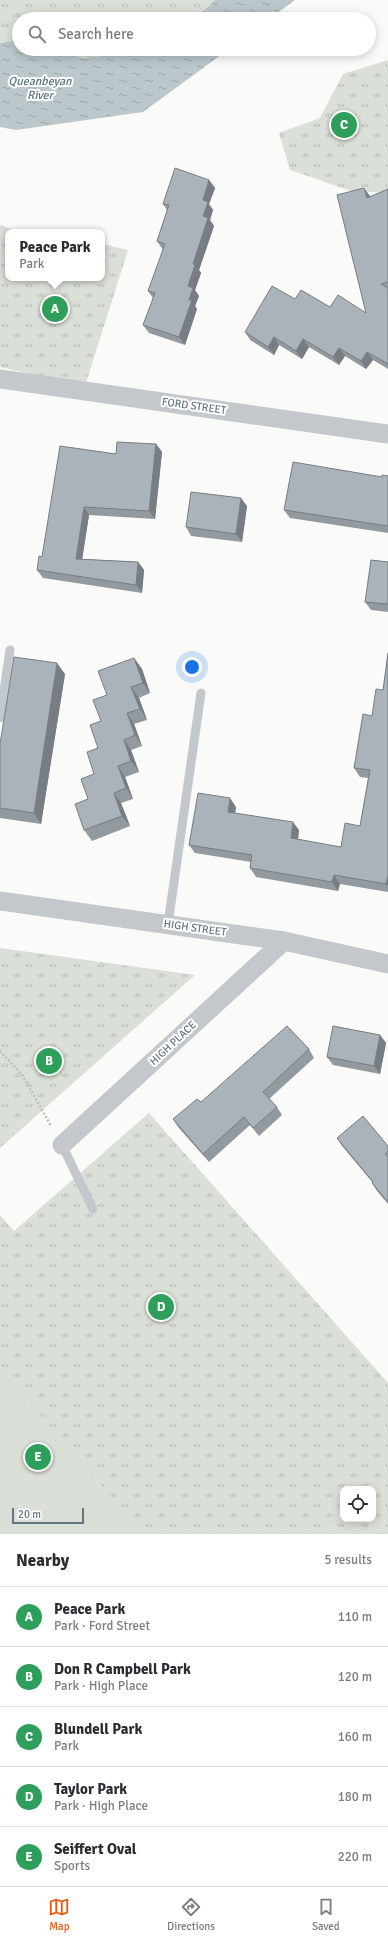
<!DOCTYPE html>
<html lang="en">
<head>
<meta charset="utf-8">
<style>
  body { margin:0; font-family:Signika,sans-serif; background:#f7f7f7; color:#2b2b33 }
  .controls { position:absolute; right:12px; bottom:12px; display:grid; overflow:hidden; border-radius:8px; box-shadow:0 2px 10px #0003 }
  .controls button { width:36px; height:36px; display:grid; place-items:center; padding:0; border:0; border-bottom:1px solid #e1e1e2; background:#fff; color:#2b2b33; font:20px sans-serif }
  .scale { position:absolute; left:12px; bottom:10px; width:72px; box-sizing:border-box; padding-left:4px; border:2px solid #657683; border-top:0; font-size:11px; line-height:14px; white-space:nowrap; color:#657683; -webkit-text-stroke:3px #fff; paint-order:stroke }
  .you { position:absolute; left:192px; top:667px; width:14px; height:14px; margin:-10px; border:3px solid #fff; border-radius:50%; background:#1a73e8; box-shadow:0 0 0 6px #1a73e833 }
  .badge { display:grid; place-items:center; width:26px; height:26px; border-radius:50%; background:#ea580c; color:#fff; font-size:13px; font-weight:700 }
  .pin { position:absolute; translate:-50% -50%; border:2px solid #fff; box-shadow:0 1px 4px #0006 }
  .popup { position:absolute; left:5px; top:229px; width:100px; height:52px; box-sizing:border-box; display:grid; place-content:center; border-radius:8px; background:#fff; filter:drop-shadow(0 1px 3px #0005); font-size:13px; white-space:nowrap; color:#7c7c81 }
  .popup b { font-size:15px; color:#2b2b33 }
  .popup::after { content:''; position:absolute; left:50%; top:100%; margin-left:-8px; border:8px solid transparent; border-top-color:#fff }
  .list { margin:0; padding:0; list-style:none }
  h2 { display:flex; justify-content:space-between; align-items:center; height:52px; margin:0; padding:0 16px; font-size:17px }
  h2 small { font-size:13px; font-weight:400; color:#7c7c81 }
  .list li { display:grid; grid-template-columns:26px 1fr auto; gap:12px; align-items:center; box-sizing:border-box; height:60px; padding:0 16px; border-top:1px solid #e1e1e2 }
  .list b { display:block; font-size:15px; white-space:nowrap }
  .list p { margin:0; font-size:13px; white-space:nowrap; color:#7c7c81 }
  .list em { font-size:13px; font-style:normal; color:#7c7c81 }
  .icon { flex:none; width:22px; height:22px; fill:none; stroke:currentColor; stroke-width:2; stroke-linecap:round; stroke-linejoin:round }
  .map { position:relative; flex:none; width:388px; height:1534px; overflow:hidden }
  .search { position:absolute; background:#fff; box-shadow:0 2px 10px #0003; left:12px; right:12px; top:12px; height:44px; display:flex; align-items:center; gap:10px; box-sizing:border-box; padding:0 14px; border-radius:22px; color:#7c7c81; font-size:15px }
  .sheet { height:352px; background:#fff }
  nav { display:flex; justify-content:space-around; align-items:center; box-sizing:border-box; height:56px; border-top:1px solid #e1e1e2; background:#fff; font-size:11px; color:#7c7c81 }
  nav a { display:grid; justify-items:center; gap:2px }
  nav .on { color:#ea580c }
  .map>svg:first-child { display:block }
  .grass { fill:url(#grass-tufts); fill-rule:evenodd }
  .garden { fill:#dadfd7 }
  .water { fill:url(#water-ripples) }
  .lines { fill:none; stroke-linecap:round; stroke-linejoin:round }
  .path { stroke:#bbbfc2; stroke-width:2.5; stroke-dasharray:2 2; stroke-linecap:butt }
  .lane { stroke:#c3c8cc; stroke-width:9 }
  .street { stroke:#c3c8cc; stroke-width:19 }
  .wall { fill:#929a9f }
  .shaded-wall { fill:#777d82 }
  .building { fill:#aab3b9; stroke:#777d82 }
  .labels { text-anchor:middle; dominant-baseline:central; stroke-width:4; stroke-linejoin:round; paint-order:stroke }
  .street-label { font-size:11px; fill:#657683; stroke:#fff }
  .water-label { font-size:12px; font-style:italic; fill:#60757c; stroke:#fff }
</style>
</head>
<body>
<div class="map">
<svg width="388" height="1534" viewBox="0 0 388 1534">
  <defs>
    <pattern id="grass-tufts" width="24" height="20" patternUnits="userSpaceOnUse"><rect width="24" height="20" fill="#dadfd7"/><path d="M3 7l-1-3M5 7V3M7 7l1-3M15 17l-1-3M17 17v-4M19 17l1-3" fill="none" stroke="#b4b9b4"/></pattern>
    <pattern id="water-ripples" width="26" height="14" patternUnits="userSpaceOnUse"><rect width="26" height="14" fill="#bbc7cb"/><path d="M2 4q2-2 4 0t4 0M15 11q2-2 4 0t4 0" fill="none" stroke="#9ca6aa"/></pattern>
  </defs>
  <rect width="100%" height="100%" fill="#fafaf8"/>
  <!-- grass -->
  <g class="grass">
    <polygon points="0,0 215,0 195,19 19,19 19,40 0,43"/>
    <polygon points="52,49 144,49 122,54 83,58"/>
    <polygon points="388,60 388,193 351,191 290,170 279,133 320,118 343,74"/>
    <polygon points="0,225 11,229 44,232 8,232 8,278 102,278 102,244 128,250 85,386 0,367"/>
    <polygon points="0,948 195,975 0,1148"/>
    <path d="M149,1113L388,1383V1534H0V1215L14,1231ZM343,1489H373V1519H343Z"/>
  </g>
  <!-- garden -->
  <polygon class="garden" points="0,1379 9,1379 144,1534 0,1534"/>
  <!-- water -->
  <g class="water">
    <polygon points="215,0 295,0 269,19 195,19"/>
    <polygon points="19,40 19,49 52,49 83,58 122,54 144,49 229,49 143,112 16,130 0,127 0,43"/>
  </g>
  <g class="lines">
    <!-- path -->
    <polyline class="path" points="0,1051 23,1076 51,1126"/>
    <!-- lane -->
    <g class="lane">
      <polyline points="0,718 10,650"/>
      <polyline points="168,924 201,693"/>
      <polyline points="62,1145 93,1209"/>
    </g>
    <!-- street -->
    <g class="street">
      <polyline points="0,379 388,434"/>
      <polyline points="0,901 284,941 388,964"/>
      <polyline points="62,1145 284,941"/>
    </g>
  </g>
  <!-- wall -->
  <g class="wall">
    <polygon points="209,180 215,188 209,204 213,210 210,220 214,226 199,270 201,273 195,290 199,296 195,306 197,309 185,345 149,333 143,325 153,298 148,291 163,250 157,241 167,210 163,204"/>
    <polygon points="388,189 388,369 373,360 366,369 345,356 339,365 309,347 302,359 279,345 274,355 250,340 245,332 295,299 330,307 366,313 370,197"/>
    <polygon points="156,444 162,452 155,519 89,515 82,559 138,562 144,570 142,593 43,578 37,570 42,557 116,454"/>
    <polygon points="388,476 388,533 290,518 284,510"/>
    <polygon points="247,506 242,542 191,536 186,527"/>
    <polygon points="388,562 388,612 371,610 365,602"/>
    <polygon points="388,653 388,892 340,884 338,891 256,877 250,868 251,862 195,853 189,845 236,807 235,813 299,830 298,840 341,847 360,826 368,778 360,777 354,768 372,716 383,690"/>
    <polygon points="134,658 142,669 150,693 139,698 147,720 134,724 142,746 131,750 139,772 125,777 133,799 121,803 130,826 92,841 84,830 88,799 94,774 101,721 107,695"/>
    <polygon points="65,674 41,824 0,818 0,744"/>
    <polygon points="380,1035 386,1043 380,1074 333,1065 327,1057"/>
    <polygon points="309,1049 314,1058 269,1099 277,1107 282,1115 259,1136 250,1125 209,1162 178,1127 173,1119 201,1102"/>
    <polygon points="337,1138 388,1146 388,1204 377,1191 372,1183 373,1183 342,1146"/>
  </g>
  <!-- shaded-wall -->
  <g class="shaded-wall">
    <polygon points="209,180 215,188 209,204 213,210 210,220 214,226 199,270 201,273 195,290 199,296 195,306 197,309 185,345 179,337 189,300 188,286 203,216 203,200"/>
    <polygon points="364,188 370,196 373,206 367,198"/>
    <polygon points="274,337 279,345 274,355 268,347"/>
    <polygon points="303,339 309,347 302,359 296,351"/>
    <polygon points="339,348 345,356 339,365 333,357"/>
    <polygon points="367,352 373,360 366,369 361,361"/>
    <polygon points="156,444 162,452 155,519 149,511"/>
    <polygon points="241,498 247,506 242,542 236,534"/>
    <polygon points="84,507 89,515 81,567 76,559"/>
    <polygon points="138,562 144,570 142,593 136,585"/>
    <polygon points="134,658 142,669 150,693 143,683"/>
    <polygon points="57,663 65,674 41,824 34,813"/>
    <polygon points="131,687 139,698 147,720 140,709"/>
    <polygon points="127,713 134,724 142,746 135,735"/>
    <polygon points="124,740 131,750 139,772 131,761"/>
    <polygon points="118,766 125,777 133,799 126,788"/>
    <polygon points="114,793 121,803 130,826 122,816"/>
    <polygon points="230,798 236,807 234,820 228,812"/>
    <polygon points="293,822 299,830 297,847 291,838"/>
    <polygon points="334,875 340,884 338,891 332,882"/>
    <polygon points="388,875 388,886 386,884"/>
    <polygon points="380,1035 386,1043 380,1074 374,1066"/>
  </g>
  <!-- building -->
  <g class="building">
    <polygon points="175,168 209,180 203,200 208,202 203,216 208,218 193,264 195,265 188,286 193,288 189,300 192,300 179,337 143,325 155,293 148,291 165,244 157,241 169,205 163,204"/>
    <polygon points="364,188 367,198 388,189 388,282 381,284 388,288 388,364 367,352 361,361 339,348 333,357 303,339 296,351 274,337 268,347 245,332 272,286 295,299 301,290 330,307 338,295 366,313 337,195"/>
    <polygon points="117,442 156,444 149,511 84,507 76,559 138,562 136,585 37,570 39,556 42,557 60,446 116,454"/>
    <polygon points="293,462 382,477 382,475 388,476 388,526 284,510"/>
    <polygon points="191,492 241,498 236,534 186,527"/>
    <polygon points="371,560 388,562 388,604 365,602"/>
    <polygon points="388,653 388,875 386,884 334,875 332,882 250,868 252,855 189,845 198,793 230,798 228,812 293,822 291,838 341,847 345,823 360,826 370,770 354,768 363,714 372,716 376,689 383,690"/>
    <polygon points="14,657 57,663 34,813 0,808 0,744"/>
    <polygon points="134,658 143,683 131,687 140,709 127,713 135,735 124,740 131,761 118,766 126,788 114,793 122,816 84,830 75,804 88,799 81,779 94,774 87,752 98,748 90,725 101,721 93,700 107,695 98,671"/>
    <polygon points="287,1026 309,1049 263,1092 277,1107 253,1128 244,1117 203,1154 173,1119 197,1099 201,1102"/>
    <polygon points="333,1026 380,1035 374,1066 327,1057"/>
    <polygon points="363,1116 388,1146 388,1151 385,1154 388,1157 388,1202 372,1183 373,1182 337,1138"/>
  </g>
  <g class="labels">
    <!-- street labels -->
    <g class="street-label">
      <text transform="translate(194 406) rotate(8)">FORD STREET</text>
      <text transform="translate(195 928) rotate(8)">HIGH STREET</text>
      <text transform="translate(173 1043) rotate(-43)">HIGH PLACE</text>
    </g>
    <!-- water labels -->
    <g class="water-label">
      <text x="40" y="81">Queanbeyan<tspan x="40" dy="14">River</tspan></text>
    </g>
  </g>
</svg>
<div class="controls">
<button><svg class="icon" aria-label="locate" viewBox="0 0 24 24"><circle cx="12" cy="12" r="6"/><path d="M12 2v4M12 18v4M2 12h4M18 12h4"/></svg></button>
</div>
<div class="scale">20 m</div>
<div class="you"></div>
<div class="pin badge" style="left:55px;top:309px;background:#2e9e5b">A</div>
<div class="popup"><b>Peace Park</b>Park</div>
<div class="pin badge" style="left:49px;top:1061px;background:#2e9e5b">B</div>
<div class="pin badge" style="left:344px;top:125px;background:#2e9e5b">C</div>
<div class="pin badge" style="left:161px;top:1307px;background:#2e9e5b">D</div>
<div class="pin badge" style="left:38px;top:1457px;background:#2e9e5b">E</div>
<div class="search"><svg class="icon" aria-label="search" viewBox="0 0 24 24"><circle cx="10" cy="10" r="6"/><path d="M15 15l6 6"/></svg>Search here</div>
</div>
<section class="sheet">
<h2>Nearby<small>5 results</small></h2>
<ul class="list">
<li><span class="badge" style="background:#2e9e5b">A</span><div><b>Peace Park</b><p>Park · Ford Street</p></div><em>110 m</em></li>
<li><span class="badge" style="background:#2e9e5b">B</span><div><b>Don R Campbell Park</b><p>Park · High Place</p></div><em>120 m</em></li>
<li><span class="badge" style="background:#2e9e5b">C</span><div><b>Blundell Park</b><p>Park</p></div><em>160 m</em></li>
<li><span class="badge" style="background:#2e9e5b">D</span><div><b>Taylor Park</b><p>Park · High Place</p></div><em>180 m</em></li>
<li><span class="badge" style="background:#2e9e5b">E</span><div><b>Seiffert Oval</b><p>Sports</p></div><em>220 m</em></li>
</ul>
</section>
<nav>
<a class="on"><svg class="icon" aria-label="map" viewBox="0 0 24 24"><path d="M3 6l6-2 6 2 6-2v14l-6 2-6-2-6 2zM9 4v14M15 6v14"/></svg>Map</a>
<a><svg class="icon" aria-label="directions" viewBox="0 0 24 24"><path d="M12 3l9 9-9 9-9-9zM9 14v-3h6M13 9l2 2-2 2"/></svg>Directions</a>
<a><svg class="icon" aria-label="saved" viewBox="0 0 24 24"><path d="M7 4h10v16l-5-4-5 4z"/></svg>Saved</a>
</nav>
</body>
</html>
